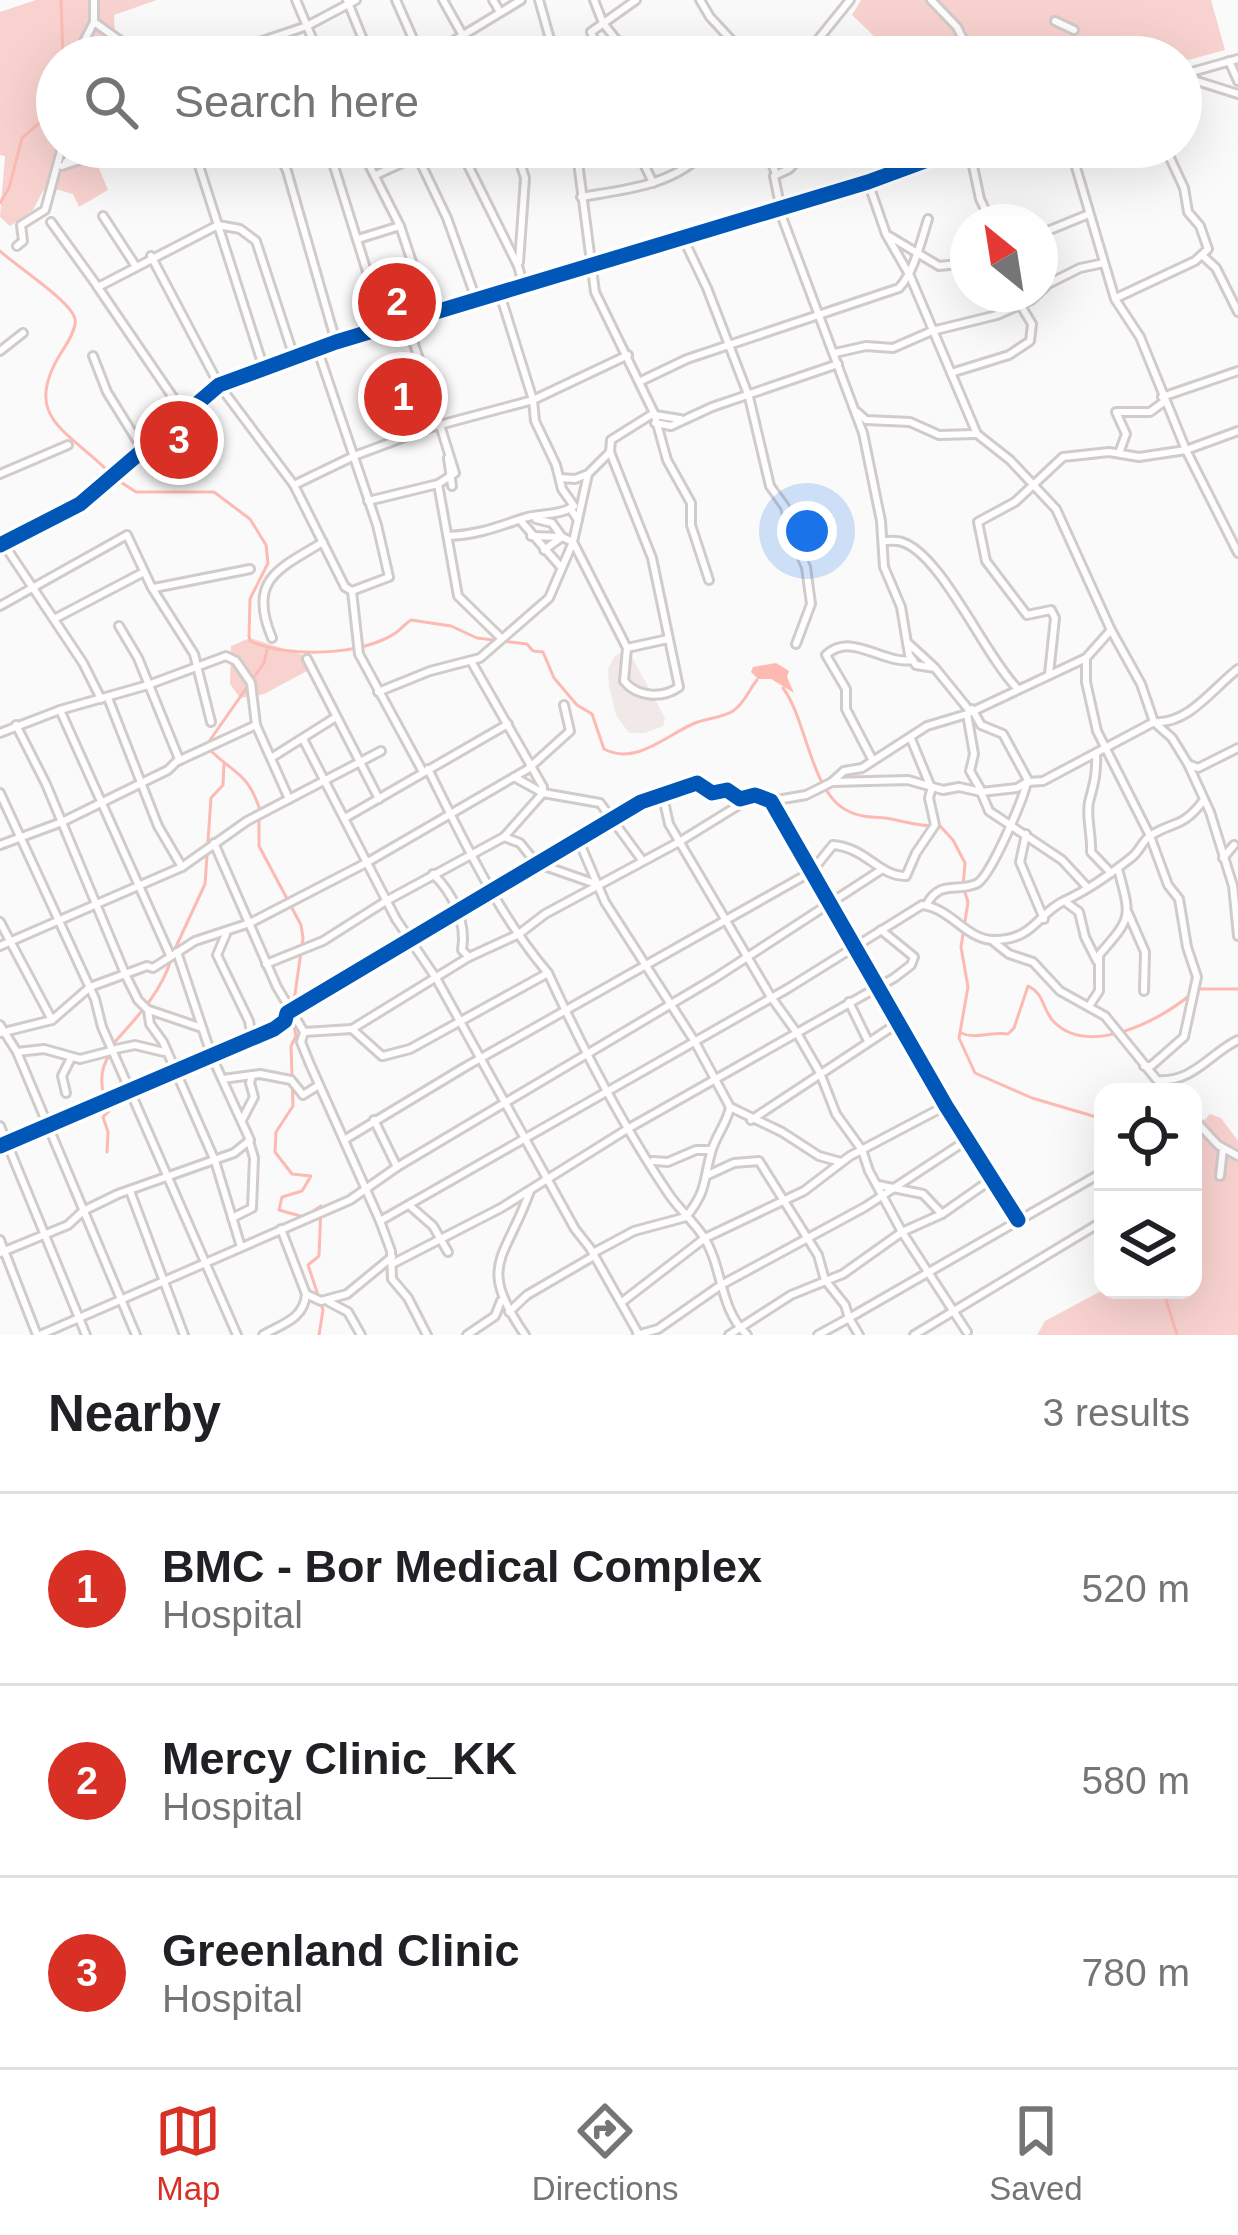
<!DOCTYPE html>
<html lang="en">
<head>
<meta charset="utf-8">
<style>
  body { margin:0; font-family:Helvetica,sans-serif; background:#f6f6f6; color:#202124 }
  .controls { position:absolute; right:36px; bottom:36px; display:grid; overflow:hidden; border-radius:24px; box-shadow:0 12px 48px #0002 }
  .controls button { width:108px; height:108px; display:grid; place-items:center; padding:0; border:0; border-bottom:3px solid #e0e0e0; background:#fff; color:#202124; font:60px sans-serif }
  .compass { position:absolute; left:950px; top:204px; width:108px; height:108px; border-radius:50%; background:#fff; box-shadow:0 12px 48px #0002; rotate:330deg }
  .you { position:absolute; left:807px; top:531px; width:42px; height:42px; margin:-30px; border:9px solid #fff; border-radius:50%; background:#1a73e8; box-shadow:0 0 0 18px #1a73e833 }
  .badge { display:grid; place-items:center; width:78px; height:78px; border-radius:50%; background:#d93025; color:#fff; font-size:39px; font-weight:700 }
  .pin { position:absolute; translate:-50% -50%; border:6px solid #fff; box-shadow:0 3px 12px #0006 }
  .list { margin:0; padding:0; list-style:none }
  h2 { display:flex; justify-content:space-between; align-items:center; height:156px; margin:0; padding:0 48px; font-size:51px }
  h2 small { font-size:39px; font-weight:400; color:#757577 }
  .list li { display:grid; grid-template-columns:78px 1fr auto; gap:36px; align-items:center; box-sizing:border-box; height:192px; padding:0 48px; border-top:3px solid #e0e0e0 }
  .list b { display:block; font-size:45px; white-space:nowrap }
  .list p { margin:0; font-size:39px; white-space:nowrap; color:#757577 }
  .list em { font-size:39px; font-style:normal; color:#757577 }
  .icon { flex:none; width:66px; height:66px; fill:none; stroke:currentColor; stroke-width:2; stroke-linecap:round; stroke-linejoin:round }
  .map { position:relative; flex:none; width:1238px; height:1335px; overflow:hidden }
  .search { position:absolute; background:#fff; box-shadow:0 12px 48px #0002; left:36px; right:36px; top:36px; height:132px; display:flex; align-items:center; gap:30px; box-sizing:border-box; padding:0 42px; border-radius:66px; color:#757577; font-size:45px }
  .sheet { height:732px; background:#fff }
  nav { display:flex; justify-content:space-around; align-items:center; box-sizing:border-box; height:168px; border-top:3px solid #e0e0e0; background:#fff; font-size:33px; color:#757577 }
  nav a { display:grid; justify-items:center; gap:6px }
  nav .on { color:#d93025 }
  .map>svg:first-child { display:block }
  .built { fill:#f0e9e8 }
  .green { fill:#f8d2cf }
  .water { fill:#fdbab3 }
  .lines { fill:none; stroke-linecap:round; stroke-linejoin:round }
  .stream { stroke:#fdbab3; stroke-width:3 }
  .street-casing { stroke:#d1cbca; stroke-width:12 }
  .secondary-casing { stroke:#d1cbca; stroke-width:15 }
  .street { stroke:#fefefe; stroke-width:6 }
  .secondary { stroke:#f7f2f2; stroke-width:9 }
  .cycleway-casing { stroke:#fff; stroke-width:22 }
  .cycleway { stroke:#0057b8; stroke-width:15 }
</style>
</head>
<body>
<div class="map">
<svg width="1238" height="1335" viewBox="0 0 1238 1335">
  <rect width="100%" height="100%" fill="#fafafa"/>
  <!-- built -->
  <polygon class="built" points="627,648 665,718 663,726 645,733 629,733 616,715 609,686 608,669 614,657"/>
  <!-- green -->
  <g class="green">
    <polygon points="36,0 157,0 114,15 116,57 57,57 57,147 90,147 108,190 79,207 73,194 52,188 43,191 33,210 10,226 0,217 5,156 0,155 0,12"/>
    <polygon points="861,0 1211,0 1225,50 1181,62 1181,57 896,57 852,15"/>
    <polygon points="250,638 303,655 307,671 264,694 240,698 230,684 231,646"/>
    <polygon points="1210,1114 1221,1118 1238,1141 1238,1335 1037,1335 1045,1321 1103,1290 1193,1290 1193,1132"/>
  </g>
  <!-- water -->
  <polygon class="water" points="776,663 789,671 787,677 794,693 771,679 758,679 751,672 753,667"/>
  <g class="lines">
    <!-- stream -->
    <g class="stream">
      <polyline points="61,0 63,57"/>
      <polyline points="0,203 9,188 22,138 57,108"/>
      <path d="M0,251C16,266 72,302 75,319C77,329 66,345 61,353C21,417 67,430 109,472"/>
      <path d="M116,479L136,492H214L250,519L266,545L268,563L250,599L249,636L250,641C286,658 363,656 397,632C402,628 406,623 411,620L451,626L477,638L527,644L533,651L543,652L554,678L577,705L592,714L604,749C636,766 666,735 695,723C707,718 722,718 733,711C745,703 748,691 757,680"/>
      <path d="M783,688C807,720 811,794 848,811C859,817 872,817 885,818C904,821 920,827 940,826L953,840L965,863L963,886L968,902L961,947L968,987L959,1038L975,1073L1032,1098L1103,1119"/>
      <path d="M260,810C247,771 235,775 209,749L210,740L264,663L267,650"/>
      <polyline points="259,819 259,846 301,925 303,938 293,1008"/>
      <polyline points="174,951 205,884 211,798 223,785 224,764"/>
      <polyline points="1198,989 1238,989"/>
      <polyline points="292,1017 296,1036 291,1046 293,1106 276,1132 275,1152 292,1174 311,1176 302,1191 282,1197 279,1210 304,1217 321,1206 319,1256 308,1265 323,1310 319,1335"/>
      <path d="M961,1033C975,1040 992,1031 1008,1034L1014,1028L1028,986C1045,994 1042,1010 1054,1022C1089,1057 1159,1021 1190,995"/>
      <path d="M113,1044C137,1017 160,994 171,960"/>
      <path d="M107,1152L108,1132L103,1117L109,1111C101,1091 97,1071 111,1053"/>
      <polyline points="1193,1157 1199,1169 1193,1212"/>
      <polyline points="1163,1290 1177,1335"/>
    </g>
    <!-- street casing -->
    <g class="street-casing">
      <g id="street">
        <polyline points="296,0 320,57"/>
        <polyline points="347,0 370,57"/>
        <polyline points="396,0 421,57"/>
        <polyline points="443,0 475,57"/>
        <polyline points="493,0 500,12"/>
        <polyline points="539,0 555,57"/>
        <polyline points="594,0 603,23 630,57"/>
        <polyline points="700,0 710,17 736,45 735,57"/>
        <polyline points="931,0 957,27 972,57"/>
        <polyline points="1055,21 1074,30"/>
        <polyline points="94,22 143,57"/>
        <polyline points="76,57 94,22 94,0"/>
        <polyline points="227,57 239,49 307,26 356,0"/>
        <polyline points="304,57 316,48"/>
        <polyline points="427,57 521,0"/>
        <polyline points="601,57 591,32 636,0"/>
        <polyline points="804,57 850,0"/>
        <polyline points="1229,61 1238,81"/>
        <polyline points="1181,75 1238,59"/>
        <polyline points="1181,76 1238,94"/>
        <polyline points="193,147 264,369"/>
        <polyline points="276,147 287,171 336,342"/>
        <polyline points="328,147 384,326"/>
        <polyline points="360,147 400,226 429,313"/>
        <polyline points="413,147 447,218 476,299"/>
        <polyline points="459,147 518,266 524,287"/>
        <polyline points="515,147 525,178 519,262"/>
        <polyline points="576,147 595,292 654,413 611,440 610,452 588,474 573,542 627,648 668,639"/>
        <polyline points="636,147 653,183"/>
        <polyline points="766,147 776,174"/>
        <polyline points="969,147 980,199 991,222"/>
        <polyline points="1070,147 1115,299 1140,337 1186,450 1238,553"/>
        <polyline points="700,154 725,147"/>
        <polyline points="66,162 81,147"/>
        <polyline points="62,166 92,156 122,162 152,147"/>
        <polyline points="376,175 436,147"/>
        <polyline points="868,182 886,234 910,276 977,434 1010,460 1056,509 1111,630 1141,684 1154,722 1172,738 1188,764 1210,812 1233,886 1238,936"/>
        <path d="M581,197C622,190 668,186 699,157V147"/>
        <polyline points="780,205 774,176 789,169 811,147"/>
        <polyline points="779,209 863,433 881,521 884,567 901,607 909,655 916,665 935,668 969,710"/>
        <polyline points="103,216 135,265"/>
        <polyline points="51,222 98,287 218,225 240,229 256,241 294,357"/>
        <polyline points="1040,234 1089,214"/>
        <polyline points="889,236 939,266 968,263"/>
        <polyline points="683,238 707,288 749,397 770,486 785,507 792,536 806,567 811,604 796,644"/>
        <polyline points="358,239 400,226"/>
        <polyline points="17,246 23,241 21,225 45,210 62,147"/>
        <polyline points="151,256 219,385 294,485 345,587 352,591 389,577 377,525 317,348"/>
        <polyline points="1203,256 1216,268 1238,312"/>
        <polyline points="97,286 183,412"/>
        <polyline points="1040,288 1080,268 1104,263"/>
        <polyline points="500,294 533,400 535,421 556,465 562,489 574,506 570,508 578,520"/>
        <polyline points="1116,298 1195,261 1208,249 1200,226 1188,212 1184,188 1165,147"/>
        <polyline points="407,323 425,377"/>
        <polyline points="0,351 23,333"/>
        <polyline points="835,353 866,346 893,348 932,331 997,315 1031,300 1046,286"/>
        <polyline points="93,356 107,392 143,450"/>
        <polyline points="951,373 1009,355 1030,341 1032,324 1014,294"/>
        <polyline points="424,374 455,473 438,484 458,596 501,638"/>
        <path d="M641,381L687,359L899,288C914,272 921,241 928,219"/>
        <polyline points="1162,397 1238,371"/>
        <polyline points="857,412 866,420 910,422 939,435 975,434"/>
        <polyline points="654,413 667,460 691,503 691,525 709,580"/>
        <polyline points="655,415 680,419"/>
        <polyline points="655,423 671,426 712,407 838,364"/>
        <path d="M610,452L652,558L679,687C662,699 637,697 624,681L627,648"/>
        <polyline points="1119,453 1126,434 1116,412 1150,412 1165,401"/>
        <polyline points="448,458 452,486"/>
        <polyline points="0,474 68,445"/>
        <polyline points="560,478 575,479 588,474"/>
        <polyline points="294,485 354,456 432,427 533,400 628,355"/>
        <polyline points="368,501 438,484"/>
        <polyline points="536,519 552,523 562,537 544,550"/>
        <polyline points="520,520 560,566"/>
        <path d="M448,536C477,535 497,527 524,518C540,513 556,516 571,508"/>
        <path d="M883,541C889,541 896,540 902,542C941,554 984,654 1016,687"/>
        <polyline points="3,543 83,663 101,699"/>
        <polyline points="154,588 250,569"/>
        <polyline points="352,591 359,654 423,772"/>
        <polyline points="0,606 127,535 152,588 194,654 211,722"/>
        <polyline points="56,618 144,572"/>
        <path d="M272,638C247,579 279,569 323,542"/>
        <polyline points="909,644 934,667"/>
        <polyline points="1086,658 1086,682 1097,731 1150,836 1168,885 1179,899 1187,947 1197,977 1184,1037 1151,1066 1144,1066"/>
        <polyline points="307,659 379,799"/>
        <polyline points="471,661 543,787 543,793 504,837"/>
        <polyline points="1049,674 1055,618 1051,610 1027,615 986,561 978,522 1015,502 1063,457 1109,452 1139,457 1186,450 1238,431"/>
        <polyline points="378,692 430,671 480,658 549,598 573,542 562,537 531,536"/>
        <polyline points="108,698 158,826 182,867"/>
        <polyline points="972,709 981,725 1003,734 1029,782"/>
        <polyline points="60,710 170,955"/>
        <polyline points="967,714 974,754 970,771 982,792"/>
        <polyline points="16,725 46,784 126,976 138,1000 148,1010 150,1024 163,1042 215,1161 241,1247"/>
        <polyline points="0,733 60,710 148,685 226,656 236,661 251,683 256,725 289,799"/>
        <polyline points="303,739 396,919 436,978 575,1229 590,1248 639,1335"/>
        <polyline points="911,739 930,785"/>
        <path d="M1096,753C1097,773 1094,784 1089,802C1086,816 1092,836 1091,852L1111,873"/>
        <polyline points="271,758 336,717"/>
        <path d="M872,759L846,709V689L826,655C852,631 882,665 913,660"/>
        <polyline points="178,761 256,725"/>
        <polyline points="1188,764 1198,768 1238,748"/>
        <path d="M428,769C463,839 497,913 548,973C582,1047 623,1126 668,1193C678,1208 693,1221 703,1236C723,1266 719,1309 747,1335"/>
        <polyline points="514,777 543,793 600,803 642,860"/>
        <polyline points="832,782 844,771 862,768 927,726 967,714 1086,658 1111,630"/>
        <polyline points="981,792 989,811 1062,860 1087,887"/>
        <polyline points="0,793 95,999 102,1027 237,1335"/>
        <polyline points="663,797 669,824 771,997 797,1033 820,1073 836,1114 862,1150 869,1171 902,1232 967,1332"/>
        <path d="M771,801L806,795L832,782L908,780L943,790L959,787L981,792L1017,788L1027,782L1043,781L1154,722C1188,725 1213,688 1238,669"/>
        <polyline points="345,818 508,724"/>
        <polyline points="1026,834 1020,862 1044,919"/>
        <polyline points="579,841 605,902 695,1042 730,1107 782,1132 819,1156 841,1162"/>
        <polyline points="214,843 277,987 304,1032 301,1042 309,1062 380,1221 391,1251 392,1279 408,1298 427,1335"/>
        <polyline points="0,845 62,822 168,770 179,759 138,658 119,626"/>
        <polyline points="1223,858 1234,845"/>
        <path d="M433,874C453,893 467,923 462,950L469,957"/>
        <polyline points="1067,903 1079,912 1085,937 1097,961"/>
        <path d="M927,904C940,880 956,892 976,884C990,879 1023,799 1027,782"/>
        <polyline points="1128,913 1145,952 1144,991"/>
        <polyline points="0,922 52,1020"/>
        <polyline points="226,934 217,955 249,1021 252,1038"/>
        <path d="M994,942L1009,954L1033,962L1060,991L1105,1016L1157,1080C1193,1083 1209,1054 1238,1040"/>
        <polyline points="0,946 182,867 247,821 381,751"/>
        <polyline points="266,964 323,941 386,901 504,837 520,843 536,863 593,883"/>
        <polyline points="849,1002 868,1041"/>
        <path d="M1089,1006L1099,991V955C1133,916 1131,918 1118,869"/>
        <polyline points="149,1010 202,1028"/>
        <polyline points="0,1025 17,1052 136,1335"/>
        <polyline points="352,1029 382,1056"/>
        <polyline points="304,1032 352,1029 469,957 519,934 545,914 679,842 747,800"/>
        <polyline points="0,1033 52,1020 90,987 147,966 153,968 195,941 250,923 366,863 528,769 570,731 564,705"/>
        <polyline points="116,1049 135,1045 164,1052"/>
        <polyline points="17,1052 44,1049 80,1059 111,1051"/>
        <polyline points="383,1056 410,1049 548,973"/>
        <polyline points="223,1079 260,1074 291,1080 303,1095 319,1085"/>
        <polyline points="66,1093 62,1076 71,1058"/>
        <polyline points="1193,1118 1218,1145 1238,1156"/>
        <polyline points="242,1120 254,1097 250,1083 252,1075"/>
        <polyline points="374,1120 397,1167"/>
        <polyline points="751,1120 898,1023"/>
        <polyline points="0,1126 86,1335"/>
        <path d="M344,1140L465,1067L811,872L833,845C867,848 878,876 906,876L916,853L935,825L929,798L932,787"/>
        <polyline points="0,1146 274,1029 285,1021 287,1013 641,802 697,783 712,793 727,790 740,799 755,795 771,801 946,1106 1018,1220"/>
        <polyline points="653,1161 668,1162 696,1150 711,1150"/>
        <polyline points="708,1175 734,1163 759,1161 818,1255 825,1280 845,1305 849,1318 1103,1172"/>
        <polyline points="1220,1176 1223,1149"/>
        <polyline points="878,1185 923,1194 942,1214 992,1179"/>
        <polyline points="130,1191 184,1335"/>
        <polyline points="409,1205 433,1226 448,1252"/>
        <polyline points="232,1218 252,1208 254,1158 249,1141"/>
        <path d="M380,1221L787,989L922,905C951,908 966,940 994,940C1034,940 1038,913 1064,901C1088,890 1112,873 1132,857C1139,852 1143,840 1150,836C1172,821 1182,829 1203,801"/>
        <polyline points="0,1240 37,1335"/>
        <polyline points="0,1253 68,1225 83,1211 118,1194 234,1153 250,1140 212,1057 177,952"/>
        <path d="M593,1253L634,1231L686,1217C707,1191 703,1182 711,1153C715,1136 727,1124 730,1107"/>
        <polyline points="392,1264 501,1208 629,1128 894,978 911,965 914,957 881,930"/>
        <polyline points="306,1294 321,1301 347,1294 392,1257"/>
        <polyline points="329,1302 348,1312 361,1335"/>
        <polyline points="622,1302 705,1238 804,1191 850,1156 945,1106"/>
        <polyline points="509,1312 527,1295 594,1256"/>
        <polyline points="40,1335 350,1200 397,1167 715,978 881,870"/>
        <path d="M263,1335C282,1324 304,1319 306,1294L281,1229"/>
        <polyline points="467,1335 495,1316 501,1301"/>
        <path d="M525,1335C476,1264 505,1261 530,1191"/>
        <polyline points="637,1335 658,1329 721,1285 865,1207 967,1140"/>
        <polyline points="729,1335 791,1295 843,1274 902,1232 942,1214"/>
        <polyline points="818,1335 849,1318 859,1335"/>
        <polyline points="914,1335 1103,1221"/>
      </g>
    </g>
    <!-- secondary casing -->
    <g class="secondary-casing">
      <polyline id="secondary" points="0,545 80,504 219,385 336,342 868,182 963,147"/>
    </g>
    <!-- street -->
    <use href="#street" class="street"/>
    <!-- secondary -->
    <use href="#secondary" class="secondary"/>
    <!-- cycleway casing -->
    <g class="cycleway-casing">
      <g id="cycleway">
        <polyline points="0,545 80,504 219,385 336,342 868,182 963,147"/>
        <polyline points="0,1146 274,1029 285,1021 287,1013 641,802 697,783 712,793 727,790 740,799 755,795 771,801 946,1106 1018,1220"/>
      </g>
    </g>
    <!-- cycleway -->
    <use href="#cycleway" class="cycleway"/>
  </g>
</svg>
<div class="controls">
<button><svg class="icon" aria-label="locate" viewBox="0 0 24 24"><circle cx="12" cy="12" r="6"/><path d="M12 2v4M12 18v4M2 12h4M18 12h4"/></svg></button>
<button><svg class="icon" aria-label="layers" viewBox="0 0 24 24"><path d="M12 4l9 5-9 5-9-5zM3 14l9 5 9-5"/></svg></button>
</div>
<svg class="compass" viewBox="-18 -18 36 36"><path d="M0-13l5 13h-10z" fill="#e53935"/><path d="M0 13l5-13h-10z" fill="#757577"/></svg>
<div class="you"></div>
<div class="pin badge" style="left:403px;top:397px">1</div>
<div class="pin badge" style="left:397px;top:302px">2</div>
<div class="pin badge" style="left:179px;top:440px">3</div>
<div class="search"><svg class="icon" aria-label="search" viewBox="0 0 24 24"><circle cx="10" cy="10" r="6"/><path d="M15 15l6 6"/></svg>Search here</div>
</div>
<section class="sheet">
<h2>Nearby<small>3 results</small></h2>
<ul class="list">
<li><span class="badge">1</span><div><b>BMC - Bor Medical Complex</b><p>Hospital</p></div><em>520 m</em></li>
<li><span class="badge">2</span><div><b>Mercy Clinic_KK</b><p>Hospital</p></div><em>580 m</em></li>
<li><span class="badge">3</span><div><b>Greenland Clinic</b><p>Hospital</p></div><em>780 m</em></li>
</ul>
</section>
<nav>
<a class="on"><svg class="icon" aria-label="map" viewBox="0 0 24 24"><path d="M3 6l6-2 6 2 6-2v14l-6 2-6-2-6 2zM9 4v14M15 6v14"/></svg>Map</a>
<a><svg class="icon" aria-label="directions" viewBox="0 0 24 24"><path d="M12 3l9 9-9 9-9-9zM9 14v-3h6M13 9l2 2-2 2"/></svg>Directions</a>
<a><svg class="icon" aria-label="saved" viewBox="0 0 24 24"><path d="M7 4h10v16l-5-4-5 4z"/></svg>Saved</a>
</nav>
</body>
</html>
